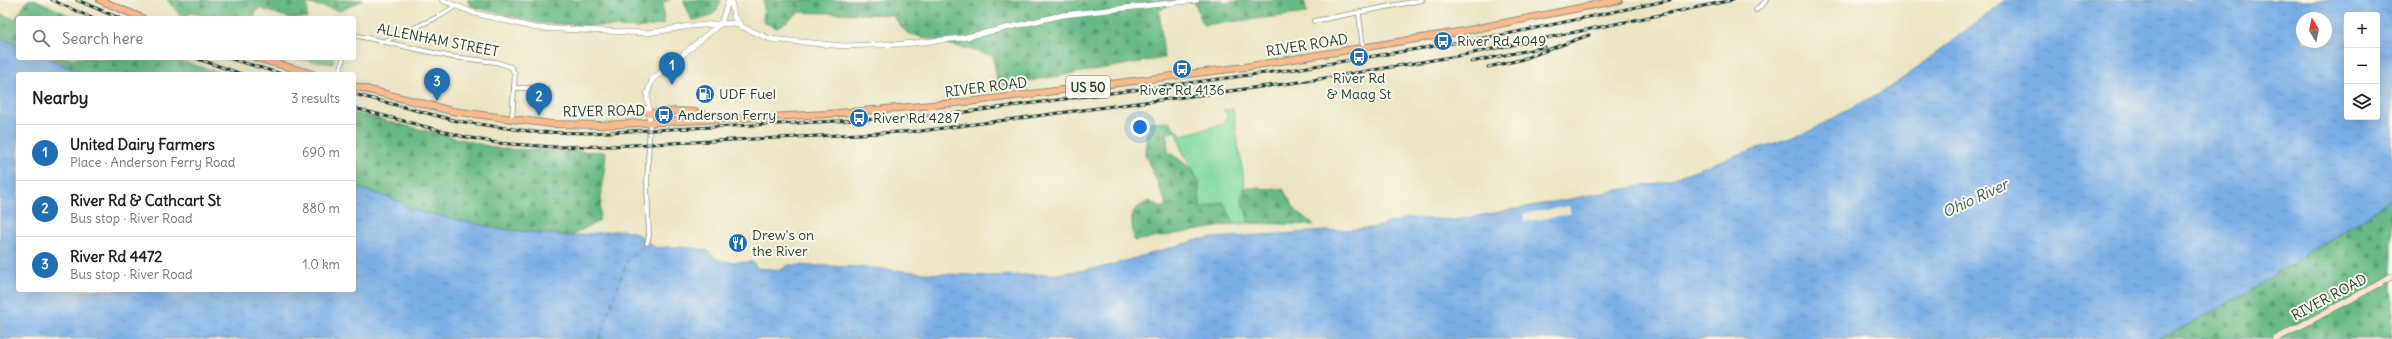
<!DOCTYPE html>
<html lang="en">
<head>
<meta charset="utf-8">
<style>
  body { margin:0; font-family:Delius,sans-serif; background:#f6f6f6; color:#202124 }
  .controls { position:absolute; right:12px; top:12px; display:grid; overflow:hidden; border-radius:4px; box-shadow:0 4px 16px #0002 }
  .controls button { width:36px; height:36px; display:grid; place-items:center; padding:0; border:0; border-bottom:1px solid #e0e0e0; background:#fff; color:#202124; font:20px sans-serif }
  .compass { position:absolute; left:2296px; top:12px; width:36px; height:36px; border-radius:50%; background:#fff; box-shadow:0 4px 16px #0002; rotate:350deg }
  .you { position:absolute; left:1140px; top:127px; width:14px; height:14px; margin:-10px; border:3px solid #fff; border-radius:50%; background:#1a73e8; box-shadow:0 0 0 6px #1a73e833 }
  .badge { display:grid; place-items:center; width:26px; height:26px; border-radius:50%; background:#1f6fb2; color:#fff; font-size:13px; font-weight:700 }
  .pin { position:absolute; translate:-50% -33px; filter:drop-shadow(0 1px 2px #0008) }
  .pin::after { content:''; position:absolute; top:21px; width:14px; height:12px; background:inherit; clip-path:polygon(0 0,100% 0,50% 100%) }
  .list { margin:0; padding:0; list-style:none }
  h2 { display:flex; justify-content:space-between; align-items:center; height:52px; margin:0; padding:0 16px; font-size:17px }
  h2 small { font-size:13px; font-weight:400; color:#757577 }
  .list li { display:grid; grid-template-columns:26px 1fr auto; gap:12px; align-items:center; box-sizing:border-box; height:56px; padding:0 16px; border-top:1px solid #e0e0e0 }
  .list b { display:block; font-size:15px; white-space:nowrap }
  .list p { margin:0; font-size:13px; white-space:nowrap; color:#757577 }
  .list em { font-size:13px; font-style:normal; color:#757577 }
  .icon { flex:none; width:22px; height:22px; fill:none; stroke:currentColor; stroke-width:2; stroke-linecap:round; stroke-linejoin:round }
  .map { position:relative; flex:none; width:2392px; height:339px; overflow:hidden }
  .search { position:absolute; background:#fff; box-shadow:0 4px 16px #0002; left:16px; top:16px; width:340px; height:44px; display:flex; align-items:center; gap:10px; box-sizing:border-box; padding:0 14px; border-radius:4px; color:#757577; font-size:15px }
  .panel { position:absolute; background:#fff; box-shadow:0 4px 16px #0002; left:16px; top:72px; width:340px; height:220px; border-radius:4px }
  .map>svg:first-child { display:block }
  .green { fill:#81daa0; stroke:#508c6a }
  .forest { fill:url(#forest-firs); stroke:#447c5d }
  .water { fill:url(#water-ripples); stroke:#4c768e; fill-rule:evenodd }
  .pier { fill:#ebe4c3 }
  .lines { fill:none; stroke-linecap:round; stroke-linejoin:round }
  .ferry { stroke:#365a61; stroke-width:1; stroke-dasharray:5 4; stroke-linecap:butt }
  .minor-casing { stroke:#85907c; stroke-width:5.5 }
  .tertiary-casing { stroke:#85907c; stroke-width:6 }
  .secondary-casing { stroke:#85907c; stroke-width:7 }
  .primary-casing { stroke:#85907c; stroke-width:8 }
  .minor { stroke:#fff; stroke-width:4 }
  .tertiary { stroke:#fff; stroke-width:5 }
  .secondary { stroke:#fde4d1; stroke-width:5.5 }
  .primary { stroke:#fbbb8d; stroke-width:6 }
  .rail-casing { stroke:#1f3d34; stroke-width:3 }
  .rail { stroke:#fbf7ec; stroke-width:1.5; stroke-dasharray:4.5; stroke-linecap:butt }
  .labels { text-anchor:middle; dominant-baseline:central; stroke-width:4; stroke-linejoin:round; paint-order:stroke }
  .shield { fill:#fbf7ec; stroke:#61756b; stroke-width:1 }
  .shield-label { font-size:13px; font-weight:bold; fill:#1f3d34 }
  .street-label { font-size:14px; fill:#1f3d34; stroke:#fbf7ec }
  .poi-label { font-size:14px; fill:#1f3d34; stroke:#fbf7ec; text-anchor:start }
  .water-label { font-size:15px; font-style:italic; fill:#365a61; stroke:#fbf7ec }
</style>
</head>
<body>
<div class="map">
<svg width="2392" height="339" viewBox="0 0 2392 339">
  <defs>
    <pattern id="forest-firs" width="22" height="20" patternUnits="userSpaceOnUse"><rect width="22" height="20" fill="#68ba86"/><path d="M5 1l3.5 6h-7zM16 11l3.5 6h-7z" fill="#55986e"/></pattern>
    <pattern id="water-ripples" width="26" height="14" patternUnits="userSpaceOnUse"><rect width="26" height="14" fill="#79afe7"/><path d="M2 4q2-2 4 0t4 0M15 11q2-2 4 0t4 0" fill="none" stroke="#6390bc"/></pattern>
  </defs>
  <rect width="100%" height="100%" fill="#fbf7ec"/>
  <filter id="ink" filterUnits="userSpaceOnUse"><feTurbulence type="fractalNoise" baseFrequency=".025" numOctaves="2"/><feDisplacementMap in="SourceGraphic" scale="8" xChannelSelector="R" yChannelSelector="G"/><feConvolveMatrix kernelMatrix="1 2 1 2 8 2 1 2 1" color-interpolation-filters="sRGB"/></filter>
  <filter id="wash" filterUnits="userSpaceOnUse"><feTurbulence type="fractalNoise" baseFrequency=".012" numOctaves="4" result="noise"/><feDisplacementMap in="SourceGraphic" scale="16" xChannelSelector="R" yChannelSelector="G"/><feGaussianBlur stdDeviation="0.9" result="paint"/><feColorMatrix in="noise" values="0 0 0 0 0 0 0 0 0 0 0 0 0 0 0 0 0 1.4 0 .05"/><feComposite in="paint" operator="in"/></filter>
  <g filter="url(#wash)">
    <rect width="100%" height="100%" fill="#ebe4c3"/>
    <!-- green -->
    <polygon class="green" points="1233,109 1245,188 1242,198 1249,223 1235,224 1223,202 1200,211 1199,182 1182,150 1177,131 1183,135 1224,124 1227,114 1223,110"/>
    <!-- forest -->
    <g class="forest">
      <polygon points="28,0 36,0 75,18 18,18 18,46 0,38 0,14 15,19"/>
      <polygon points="167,0 363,0 340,11 307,3 307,18 290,18 258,8 253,18 213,18 192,13 182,17"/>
      <polygon points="467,0 671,0 663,2 664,24 639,28 538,23 471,6"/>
      <path d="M683,0H721C717,16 707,19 692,20Z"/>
      <polygon points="764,0 1177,0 1159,11 1164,58 998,86 993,56 907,33 892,15 799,12 777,28 763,22"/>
      <polygon points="1194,0 1223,0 1223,3 1248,0 1304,0 1307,13 1203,25"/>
      <polygon points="47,58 170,58 225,74 83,74"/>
      <polygon points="292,58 334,58 333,64"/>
      <polygon points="354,113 500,149 606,152 599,221 570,236 499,229 409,209 400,201 354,187"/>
      <path d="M1169,121L1177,131L1167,133L1168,152C1198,171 1199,175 1200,210L1205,207L1223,202L1235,224L1134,241C1132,217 1126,212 1149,201L1162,208L1167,205L1145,154L1147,122Z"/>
      <polygon points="1245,188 1283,189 1296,211 1314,225 1249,223 1242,198"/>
      <polygon points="2392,198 2392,339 2156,339 2175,332 2255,288 2283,268 2289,267 2310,251 2331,240"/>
    </g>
    <!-- water -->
    <path class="water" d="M2006,0H2392V198L2331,240L2310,251L2289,267L2283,268L2255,288L2175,332L2156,339H0V38L18,46V58H47L83,74H18V290H354V187L400,201L409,209L499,229L570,236L623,230L634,232L656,248C667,246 696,247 707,251C712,253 715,259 719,260C730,263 743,262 753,262L757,268L781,270L788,265L862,267L924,273L990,276L1058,274L1104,267L1201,239L1372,228L1409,218L1456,220L1635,187L1657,184L1734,156L1806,133L1894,85ZM2347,15H2377V117H2347ZM2302,18H2326V42H2302Z"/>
    <!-- pier -->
    <polygon class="pier" points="1569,206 1571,214 1524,222 1523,214"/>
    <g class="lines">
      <!-- ferry -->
      <polyline class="ferry" points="599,339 627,261 645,244"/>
    </g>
  </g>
  <g filter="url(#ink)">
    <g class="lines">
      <!-- minor casing -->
      <g class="minor-casing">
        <g id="minor">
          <polyline points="1756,10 1767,0"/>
          <polyline points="1359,14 1363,49"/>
          <polyline points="1314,21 1422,0"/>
          <polyline points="354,35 452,57 496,62 511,67 515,74 512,120"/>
          <polyline points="385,41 438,17 456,6"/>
          <polyline points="340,74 343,58"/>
          <polyline points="514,88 547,88"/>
          <polyline points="647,243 649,236 647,184 650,122"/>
        </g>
      </g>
      <!-- tertiary casing -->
      <g class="tertiary-casing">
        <g id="tertiary">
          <polyline points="442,0 474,13 536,28 648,33 690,26 733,23 770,39 844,46 903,44 962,38 1063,15 1197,0"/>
          <polyline points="731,0 734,17 740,24"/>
          <polyline points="650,122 647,94 652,80 721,23 729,0"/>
        </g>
      </g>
      <!-- secondary casing -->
      <g class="secondary-casing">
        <polyline id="secondary" points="2276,339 2392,277"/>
      </g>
      <!-- primary casing -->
      <g class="primary-casing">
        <g id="primary">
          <polyline points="100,0 142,18"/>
          <polyline points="256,58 313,74"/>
          <polyline points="354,86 452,111 551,124 600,125 828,114 967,102 1245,67 1464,31 1619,0"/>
          <path d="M649,113C672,112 695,107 715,120"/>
        </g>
      </g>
      <!-- minor -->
      <use href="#minor" class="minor"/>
      <!-- tertiary -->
      <use href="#tertiary" class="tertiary"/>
      <!-- secondary -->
      <use href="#secondary" class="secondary"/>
      <!-- primary -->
      <use href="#primary" class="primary"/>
      <!-- rail casing -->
      <g class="rail-casing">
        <g id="rail">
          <polyline points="52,0 92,18"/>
          <polyline points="77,0 119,18"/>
          <polyline points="195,58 242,74"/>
          <polyline points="228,58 282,74"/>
          <polyline points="1471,62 1545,47"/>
          <polyline points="1488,67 1520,60 1589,35"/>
          <polyline points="354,94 457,121 535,132 590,133 879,119 958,113 1296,69 1502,35 1670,0"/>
          <polyline points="354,108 461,136 497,143 555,147 611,146 921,131 1307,81 1463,55 1733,0"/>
        </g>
      </g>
      <!-- rail -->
      <use href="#rail" class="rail"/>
    </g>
  </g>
  <!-- icons -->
  <defs>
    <g id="bus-disc" transform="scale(1)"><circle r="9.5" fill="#1f6fb2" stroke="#fbf7ec"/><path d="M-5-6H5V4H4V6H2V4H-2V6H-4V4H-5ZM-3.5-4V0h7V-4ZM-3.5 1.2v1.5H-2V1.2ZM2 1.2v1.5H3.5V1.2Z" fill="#fff"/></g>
    <g id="fuel-disc" transform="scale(1)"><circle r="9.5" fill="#1f6fb2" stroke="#fbf7ec"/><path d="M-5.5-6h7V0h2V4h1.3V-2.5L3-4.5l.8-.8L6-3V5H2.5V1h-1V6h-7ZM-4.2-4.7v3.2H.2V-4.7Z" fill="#fff"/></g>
    <g id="restaurant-disc" transform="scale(1)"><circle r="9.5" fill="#1f6fb2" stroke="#fbf7ec"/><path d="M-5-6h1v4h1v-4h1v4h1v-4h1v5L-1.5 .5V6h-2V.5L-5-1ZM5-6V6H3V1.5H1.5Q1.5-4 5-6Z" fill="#fff"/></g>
  </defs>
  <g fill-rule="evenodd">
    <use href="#bus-disc" x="1443" y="41"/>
    <use href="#bus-disc" x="1359" y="57"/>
    <use href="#bus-disc" x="1182" y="69"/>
    <use href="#fuel-disc" x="705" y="94"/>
    <use href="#bus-disc" x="664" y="115"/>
    <use href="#bus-disc" x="859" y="118"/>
    <use href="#restaurant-disc" x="738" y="243"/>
  </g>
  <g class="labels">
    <!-- shield labels -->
    <rect class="shield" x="1066" y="76" width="44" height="22" rx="3"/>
    <g class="shield-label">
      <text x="1088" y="87">US 50</text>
    </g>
    <!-- street labels -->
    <g class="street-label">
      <text transform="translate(438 40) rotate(11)">ALLENHAM STREET</text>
      <text transform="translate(1307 45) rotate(-9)">RIVER ROAD</text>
      <text transform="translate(986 87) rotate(-7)">RIVER ROAD</text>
      <text transform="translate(604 111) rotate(-1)">RIVER ROAD</text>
      <text transform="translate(2329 297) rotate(-28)">RIVER ROAD</text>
    </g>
    <!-- poi labels -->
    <g class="poi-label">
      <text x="1457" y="41">River Rd 4049</text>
      <text x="1359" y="78" text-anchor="middle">River Rd<tspan x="1359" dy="16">&amp; Maag St</tspan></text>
      <text x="1182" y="90" text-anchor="middle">River Rd 4136</text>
      <text x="719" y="94">UDF Fuel</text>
      <text x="678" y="115">Anderson Ferry</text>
      <text x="873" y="118">River Rd 4287</text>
      <text x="752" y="235">Drew's on<tspan x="752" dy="16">the River</tspan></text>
    </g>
    <!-- water labels -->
    <g class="water-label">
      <text transform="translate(1975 198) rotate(-25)">Ohio River</text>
    </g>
  </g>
</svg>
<div class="controls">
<button>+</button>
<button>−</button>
<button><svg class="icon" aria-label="layers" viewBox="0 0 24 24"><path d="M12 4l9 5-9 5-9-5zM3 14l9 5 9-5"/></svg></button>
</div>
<svg class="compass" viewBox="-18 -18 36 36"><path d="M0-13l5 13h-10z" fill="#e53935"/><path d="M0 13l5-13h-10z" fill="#757577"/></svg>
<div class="you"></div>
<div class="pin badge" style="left:672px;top:85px">1</div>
<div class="pin badge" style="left:539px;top:116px">2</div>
<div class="pin badge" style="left:437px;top:101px">3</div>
<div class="search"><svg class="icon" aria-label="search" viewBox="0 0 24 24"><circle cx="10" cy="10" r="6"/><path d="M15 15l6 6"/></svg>Search here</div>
<section class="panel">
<h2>Nearby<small>3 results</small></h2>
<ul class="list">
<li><span class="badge">1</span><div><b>United Dairy Farmers</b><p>Place · Anderson Ferry Road</p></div><em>690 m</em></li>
<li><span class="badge">2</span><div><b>River Rd &amp; Cathcart St</b><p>Bus stop · River Road</p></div><em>880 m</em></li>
<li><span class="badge">3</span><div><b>River Rd 4472</b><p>Bus stop · River Road</p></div><em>1.0 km</em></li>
</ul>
</section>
</div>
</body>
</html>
